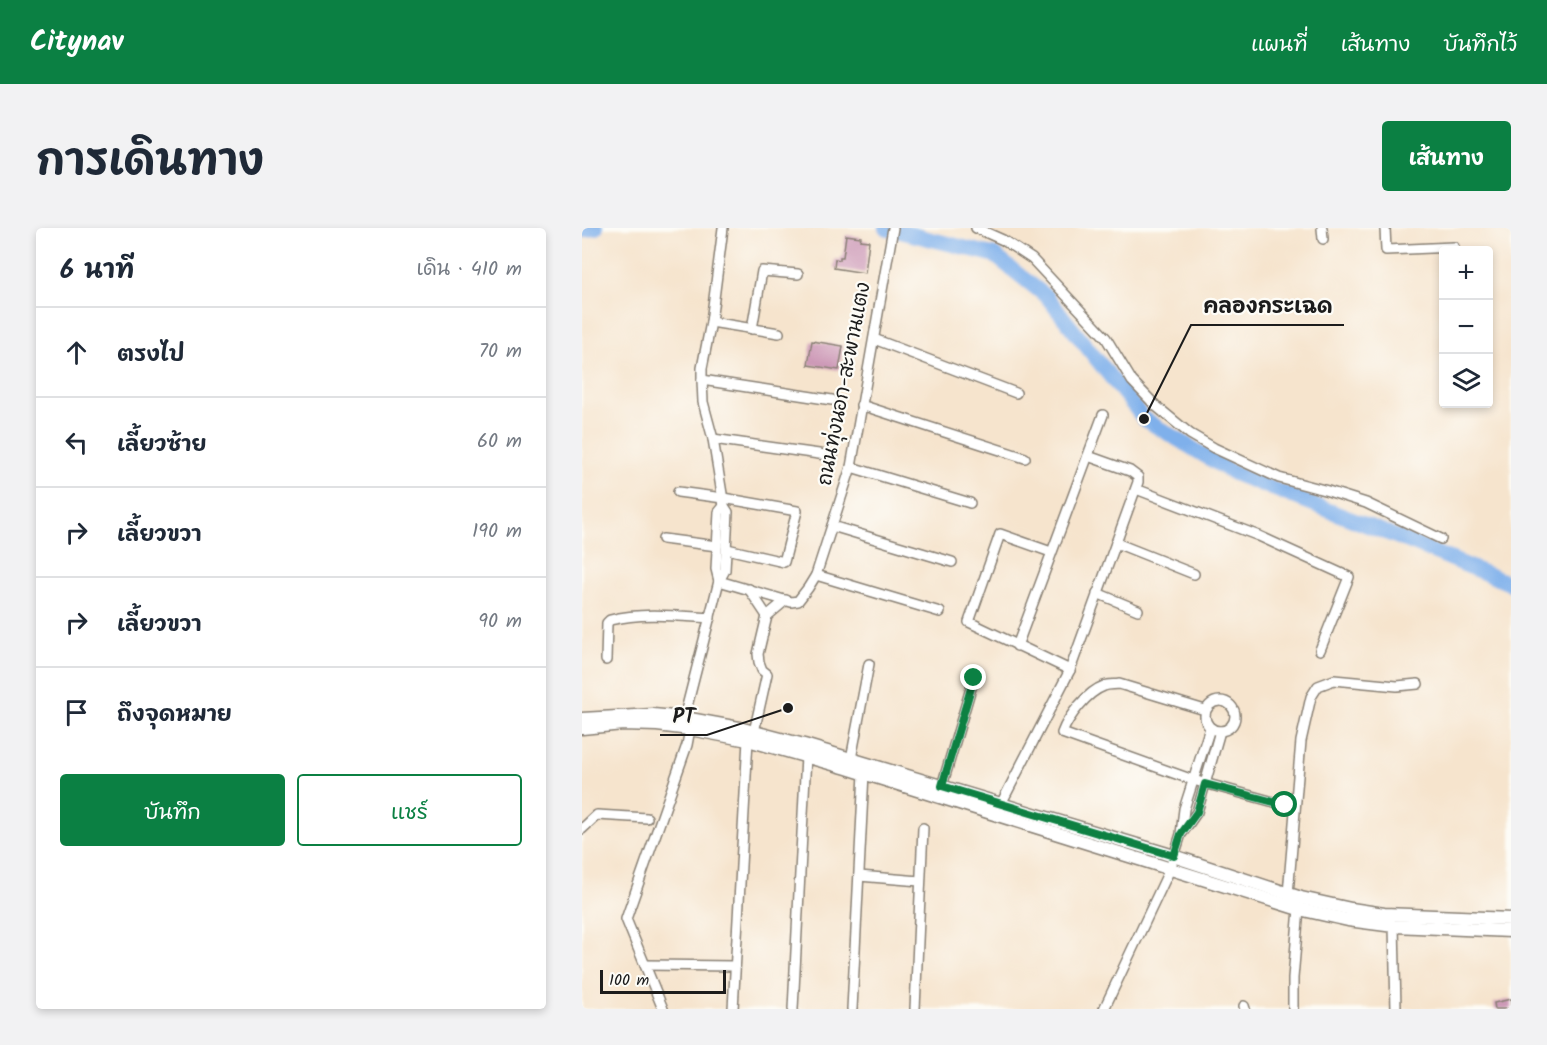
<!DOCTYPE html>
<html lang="th">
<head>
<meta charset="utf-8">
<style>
  body { margin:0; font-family:Kalam,"Playpen Sans Thai",sans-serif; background:#f2f2f3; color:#1f2937 }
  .controls { position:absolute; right:18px; top:18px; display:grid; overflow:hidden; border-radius:6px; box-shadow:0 3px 9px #0003 }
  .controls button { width:54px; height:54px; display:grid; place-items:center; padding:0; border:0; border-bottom:2px solid #e0e1e3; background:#fff; color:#1f2937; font:30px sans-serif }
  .scale { position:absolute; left:18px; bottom:15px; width:126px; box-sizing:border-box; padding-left:6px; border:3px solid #1c1c1c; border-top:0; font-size:16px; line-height:21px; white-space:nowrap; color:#1c1c1c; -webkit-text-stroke:4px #fdfcf7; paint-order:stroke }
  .stop { position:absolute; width:18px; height:18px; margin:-14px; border:4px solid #0b8043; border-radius:50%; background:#fff }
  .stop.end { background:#0b8043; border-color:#fff; box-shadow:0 2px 6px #0008 }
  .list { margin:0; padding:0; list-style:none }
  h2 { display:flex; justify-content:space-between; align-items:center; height:78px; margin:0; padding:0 24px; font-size:26px }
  h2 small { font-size:20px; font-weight:400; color:#747a83 }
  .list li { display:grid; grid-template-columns:39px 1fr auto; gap:18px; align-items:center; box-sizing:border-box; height:90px; padding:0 24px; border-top:2px solid #e0e1e3 }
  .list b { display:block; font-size:22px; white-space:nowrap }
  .list em { font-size:20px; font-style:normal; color:#747a83 }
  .actions { display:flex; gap:12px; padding:18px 24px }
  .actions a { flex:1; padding:14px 0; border:2px solid #0b8043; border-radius:6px; text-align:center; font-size:21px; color:#0b8043 }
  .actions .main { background:#0b8043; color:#fff }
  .icon { flex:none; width:33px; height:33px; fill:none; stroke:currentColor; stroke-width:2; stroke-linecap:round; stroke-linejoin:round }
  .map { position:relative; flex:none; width:929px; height:781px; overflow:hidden; border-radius:6px }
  header { display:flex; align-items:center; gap:36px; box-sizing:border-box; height:84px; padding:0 30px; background:#0b8043; color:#fff }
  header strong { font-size:28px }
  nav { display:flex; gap:33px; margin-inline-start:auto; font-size:21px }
  .intro { display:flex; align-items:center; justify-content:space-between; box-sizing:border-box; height:144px; padding:0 36px }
  h1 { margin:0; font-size:42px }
  .button { padding:15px 27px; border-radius:6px; background:#0b8043; color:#fff; font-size:21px; font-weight:700 }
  main { display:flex; gap:36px; padding:0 36px }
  aside { flex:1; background:#fff; border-radius:6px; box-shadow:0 3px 9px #0003 }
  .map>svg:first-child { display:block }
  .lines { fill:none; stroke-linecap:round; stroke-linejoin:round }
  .river { stroke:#7fb0eb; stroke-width:15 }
  .building { fill:#cd9ab7 }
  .minor-casing { stroke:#898074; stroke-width:12 }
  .tertiary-casing { stroke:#898074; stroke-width:15 }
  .minor { stroke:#fff; stroke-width:9 }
  .tertiary { stroke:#fff; stroke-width:12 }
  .route { stroke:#0b8043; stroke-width:8 }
  .labels { text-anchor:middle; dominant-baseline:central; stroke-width:4.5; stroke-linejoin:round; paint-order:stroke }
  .street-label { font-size:20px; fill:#1c1c1c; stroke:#fdfcf7 }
  .leader { fill:none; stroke:#1c1c1c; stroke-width:2 }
  .callout-dot { fill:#1c1c1c; stroke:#fdfcf7; stroke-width:2 }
  .callout-label { font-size:21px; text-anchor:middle; font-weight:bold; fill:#1c1c1c; stroke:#fdfcf7; stroke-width:4.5; stroke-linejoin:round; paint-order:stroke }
</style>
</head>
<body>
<header>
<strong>Citynav</strong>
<nav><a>แผนที่</a><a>เส้นทาง</a><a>บันทึกไว้</a></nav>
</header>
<div class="intro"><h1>การเดินทาง</h1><a class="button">เส้นทาง</a></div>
<main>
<aside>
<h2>6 นาที<small>เดิน · 410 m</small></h2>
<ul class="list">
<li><svg class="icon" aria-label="ahead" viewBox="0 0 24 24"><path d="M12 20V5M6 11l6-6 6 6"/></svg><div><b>ตรงไป</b></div><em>70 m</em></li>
<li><svg class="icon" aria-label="left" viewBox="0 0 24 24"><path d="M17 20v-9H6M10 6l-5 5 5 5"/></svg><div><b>เลี้ยวซ้าย</b></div><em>60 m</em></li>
<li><svg class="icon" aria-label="right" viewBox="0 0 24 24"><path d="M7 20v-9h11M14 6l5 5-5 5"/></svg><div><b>เลี้ยวขวา</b></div><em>190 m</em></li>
<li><svg class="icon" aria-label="right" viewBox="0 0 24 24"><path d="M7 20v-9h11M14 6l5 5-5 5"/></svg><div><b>เลี้ยวขวา</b></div><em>90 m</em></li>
<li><svg class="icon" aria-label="arrive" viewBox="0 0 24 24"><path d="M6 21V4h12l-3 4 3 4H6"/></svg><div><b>ถึงจุดหมาย</b></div></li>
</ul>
<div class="actions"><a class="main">บันทึก</a><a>แชร์</a></div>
</aside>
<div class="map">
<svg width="929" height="781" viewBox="0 0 929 781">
  <rect width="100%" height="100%" fill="#fdfcf7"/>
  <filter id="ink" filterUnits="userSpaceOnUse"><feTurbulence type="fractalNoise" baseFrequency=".0167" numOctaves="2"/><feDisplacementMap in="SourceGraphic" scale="12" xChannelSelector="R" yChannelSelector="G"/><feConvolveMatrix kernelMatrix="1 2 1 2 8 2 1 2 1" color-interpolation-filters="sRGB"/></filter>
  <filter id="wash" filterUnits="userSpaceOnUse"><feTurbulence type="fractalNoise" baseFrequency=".008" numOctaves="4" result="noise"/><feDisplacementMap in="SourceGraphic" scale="24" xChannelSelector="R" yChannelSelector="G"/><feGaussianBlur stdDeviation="1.35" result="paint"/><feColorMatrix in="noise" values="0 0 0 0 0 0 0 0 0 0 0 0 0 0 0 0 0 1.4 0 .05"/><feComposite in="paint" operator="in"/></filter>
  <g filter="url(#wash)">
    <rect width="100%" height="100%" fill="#f6e4cd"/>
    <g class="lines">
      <!-- river -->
      <g class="river">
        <polyline points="304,0 412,27 465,69 562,191 653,246 828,314 929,356"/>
        <polyline points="0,3 14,0"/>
      </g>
    </g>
    <g id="blocks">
      <!-- building -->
      <g class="building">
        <polygon points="264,7 279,9 278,12 287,13 283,45 252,40 253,31 258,32 258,29 261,29"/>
        <polygon points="230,113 261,118 257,142 226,137"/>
        <polygon points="929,771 929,781 913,781 912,775"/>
      </g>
    </g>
  </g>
  <g filter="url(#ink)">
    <use href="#blocks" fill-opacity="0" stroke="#898074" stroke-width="1.5"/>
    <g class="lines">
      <!-- minor casing -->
      <g class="minor-casing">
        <g id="minor">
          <polyline points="394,0 421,12 450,31 524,110 550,153 574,178 608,206 632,220 697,250 746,263 784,275 859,311"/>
          <polyline points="740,0 741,11"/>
          <polyline points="803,0 804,22 872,19"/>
          <polyline points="129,94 197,105"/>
          <polyline points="170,101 180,43 216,46"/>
          <polyline points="292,111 434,165"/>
          <polyline points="120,152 250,172"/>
          <polyline points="279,177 443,230"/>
          <polyline points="131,211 251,228"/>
          <polyline points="269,239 388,275"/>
          <polyline points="554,261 677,308 767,349 738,422"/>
          <polyline points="96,264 141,270 215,283 202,334 145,321"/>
          <polyline points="250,298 370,334"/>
          <polyline points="81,311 135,318"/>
          <polyline points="534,315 612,346"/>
          <polyline points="469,324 418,306 387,394 488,442"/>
          <polyline points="234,347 358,384"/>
          <polyline points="137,353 209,374 216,373 226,360 234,347 269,239 311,0"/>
          <polyline points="137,353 134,341 137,284 142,278"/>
          <polyline points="167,361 185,388"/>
          <polyline points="515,365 556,382"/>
          <polyline points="435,418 521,187"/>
          <path d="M24,432L25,395L28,392C60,384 95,388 128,390"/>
          <circle cx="638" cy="488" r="15"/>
          <path d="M623,482L537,456C533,457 527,456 522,458C505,464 486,489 480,505L611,552L703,577"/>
          <polyline points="102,490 137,353 143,342 146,284 142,278 131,211 121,174 120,152 120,140 129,94 141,0"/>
          <polyline points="172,504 185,446 180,442 177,434 176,426 185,388 204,372"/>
          <polyline points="269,531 287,436"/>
          <polyline points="360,558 392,450"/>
          <polyline points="419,576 488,442 556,254 556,249 548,243 506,228"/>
          <polyline points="0,601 15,587 65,590"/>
          <polyline points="601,604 615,584 638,503"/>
          <polyline points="277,648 338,653"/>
          <polyline points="706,666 719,513 729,469 736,458 752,452 815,458 836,456"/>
          <polyline points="812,698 814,781"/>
          <polyline points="63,737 153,738"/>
          <polyline points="662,778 663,781"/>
          <polyline points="81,781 44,691 105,517 108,501"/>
          <polyline points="151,781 166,512"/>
          <polyline points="211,781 224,528"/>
          <polyline points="270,781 282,545"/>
          <polyline points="333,781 341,600"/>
          <polyline points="522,781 588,641 599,606 602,581 628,500"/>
          <polyline points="711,781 711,750 717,681"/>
        </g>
      </g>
      <!-- tertiary casing -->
      <g class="tertiary-casing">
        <g id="tertiary">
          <polyline points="0,491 71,487 102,490 157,500 222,517 582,625 719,670 769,681 802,686 929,691"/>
          <polyline points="0,500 41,496 75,497 108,501 166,512 265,540 717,681 766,692 812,698 929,703"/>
        </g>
      </g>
      <!-- minor -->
      <use href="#minor" class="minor"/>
      <!-- tertiary -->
      <use href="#tertiary" class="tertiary"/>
    </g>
  </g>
  <g class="lines" filter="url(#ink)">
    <!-- route -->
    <polyline class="route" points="392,450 360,558 592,628 599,606 615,584 623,556 703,577"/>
  </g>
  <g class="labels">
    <!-- street labels -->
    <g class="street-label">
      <text transform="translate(263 156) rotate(-79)">ถนนทุ่งนอก-สะพานแตง</text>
    </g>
  </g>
  <!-- callouts -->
  <path class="leader" d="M562 191L609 97H762M206 480L125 507H78"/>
  <g class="callout-dot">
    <circle cx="562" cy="191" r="6"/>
    <circle cx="206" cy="480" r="6"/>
  </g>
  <g class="callout-label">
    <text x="686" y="85">คลองกระเฉด</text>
    <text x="102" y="495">PT</text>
  </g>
</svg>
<div class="controls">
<button>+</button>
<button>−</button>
<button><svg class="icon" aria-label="layers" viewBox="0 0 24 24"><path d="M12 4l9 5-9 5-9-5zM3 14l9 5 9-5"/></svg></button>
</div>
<div class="scale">100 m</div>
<div class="stop" style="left:703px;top:577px"></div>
<div class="stop end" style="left:392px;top:450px"></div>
</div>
</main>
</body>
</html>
